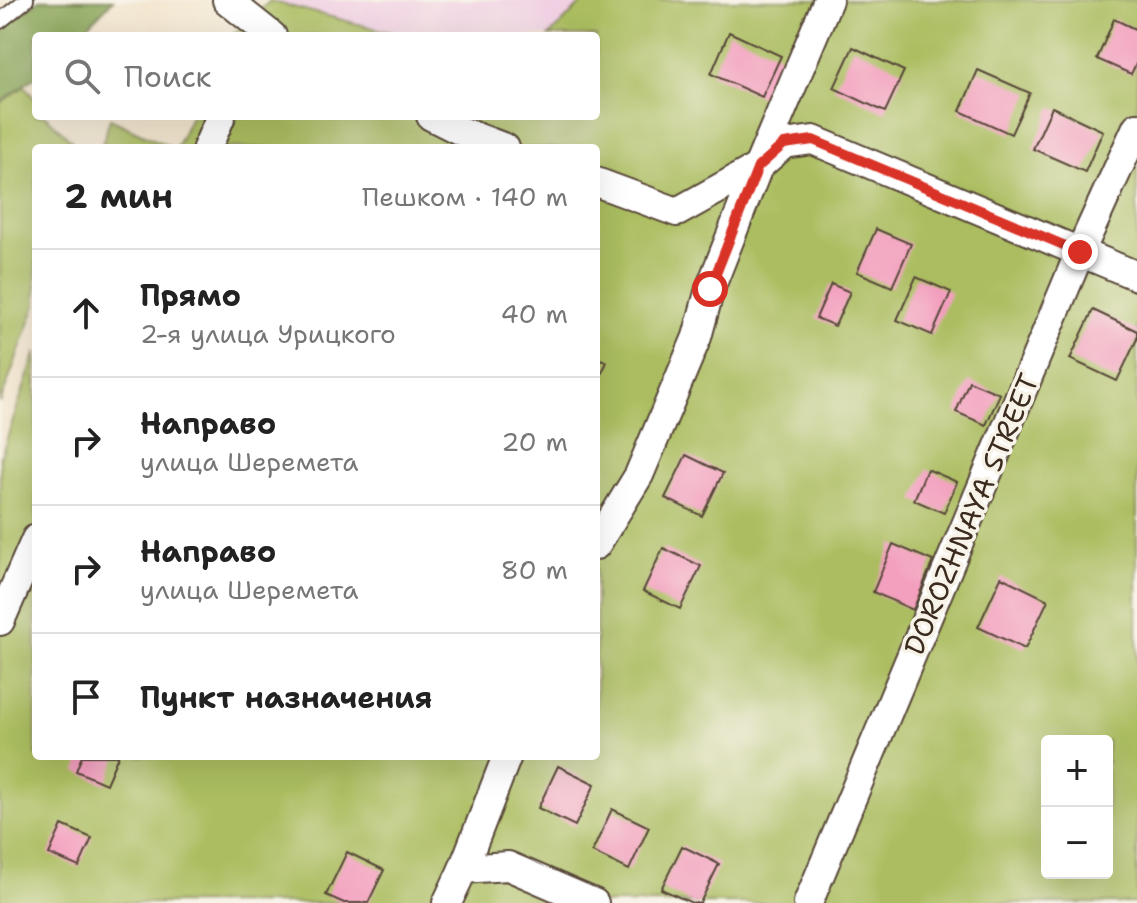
<!DOCTYPE html>
<html lang="ru">
<head>
<meta charset="utf-8">
<style>
  body { margin:0; font-family:"Shantell Sans",sans-serif; background:#f2f2f2; color:#222 }
  .controls { position:absolute; right:24px; bottom:24px; display:grid; overflow:hidden; border-radius:8px; box-shadow:0 8px 32px #0002 }
  .controls button { width:72px; height:72px; display:grid; place-items:center; padding:0; border:0; border-bottom:2px solid #e0e0e0; background:#fff; color:#222; font:40px sans-serif }
  .stop { position:absolute; width:24px; height:24px; margin:-18px; border:6px solid #d93025; border-radius:50%; background:#fff }
  .stop.end { background:#d93025; border-color:#fff; box-shadow:0 2px 8px #0008 }
  .list { margin:0; padding:0; list-style:none }
  h2 { display:flex; justify-content:space-between; align-items:center; height:104px; margin:0; padding:0 32px; font-size:34px }
  h2 small { font-size:26px; font-weight:400; color:#767676 }
  .list li { display:grid; grid-template-columns:52px 1fr auto; gap:24px; align-items:center; box-sizing:border-box; height:128px; padding:0 32px; border-top:2px solid #e0e0e0 }
  .list b { display:block; font-size:30px; white-space:nowrap }
  .list p { margin:0; font-size:26px; white-space:nowrap; color:#767676 }
  .list em { font-size:26px; font-style:normal; color:#767676 }
  .icon { flex:none; width:44px; height:44px; fill:none; stroke:currentColor; stroke-width:2; stroke-linecap:round; stroke-linejoin:round }
  .map { position:relative; flex:none; width:1137px; height:903px; overflow:hidden }
  .search { position:absolute; background:#fff; box-shadow:0 8px 32px #0002; left:32px; top:32px; width:568px; height:88px; display:flex; align-items:center; gap:20px; box-sizing:border-box; padding:0 28px; border-radius:8px; color:#767676; font-size:30px }
  .panel { position:absolute; background:#fff; box-shadow:0 8px 32px #0002; left:32px; top:144px; width:568px; height:616px; border-radius:8px }
  .map>svg:first-child { display:block }
  .built { fill:#f1d0e3 }
  .green { fill:#abbd61; stroke:#737440; stroke-width:2; fill-rule:evenodd }
  .forest { fill:#88a457; stroke:#62673a; stroke-width:2 }
  .building { fill:#f39fbe }
  .lines { fill:none; stroke-linecap:round; stroke-linejoin:round }
  .service-casing { stroke:#574638; stroke-width:18 }
  .minor-casing { stroke:#574638; stroke-width:32 }
  .service { stroke:#fff; stroke-width:14 }
  .minor { stroke:#fff; stroke-width:28 }
  .route { stroke:#d93025; stroke-width:10 }
  .labels { text-anchor:middle; dominant-baseline:central; stroke-width:7; stroke-linejoin:round; paint-order:stroke }
  .street-label { font-size:28px; fill:#3b2a1e; stroke:#f7f3e8 }
</style>
</head>
<body>
<div class="map">
<svg width="1137" height="903" viewBox="0 0 1137 903">
  <rect width="100%" height="100%" fill="#f7f3e8"/>
  <filter id="ink" filterUnits="userSpaceOnUse"><feTurbulence type="fractalNoise" baseFrequency=".0125" numOctaves="2"/><feDisplacementMap in="SourceGraphic" scale="16" xChannelSelector="R" yChannelSelector="G"/><feConvolveMatrix kernelMatrix="1 2 1 2 8 2 1 2 1" color-interpolation-filters="sRGB"/></filter>
  <filter id="wash" filterUnits="userSpaceOnUse"><feTurbulence type="fractalNoise" baseFrequency=".006" numOctaves="4" result="noise"/><feDisplacementMap in="SourceGraphic" scale="32" xChannelSelector="R" yChannelSelector="G"/><feGaussianBlur stdDeviation="1.8" result="paint"/><feColorMatrix in="noise" values="0 0 0 0 0 0 0 0 0 0 0 0 0 0 0 0 0 1.4 0 .05"/><feComposite in="paint" operator="in"/></filter>
  <g filter="url(#wash)">
    <rect width="100%" height="100%" fill="#f3e5cd"/>
    <!-- built -->
    <polygon class="built" points="270,0 585,0 549,36 404,36"/>
    <!-- green -->
    <g class="green">
      <path d="M585,0H1137V903H0V459L36,352V756H596V148H176L191,116H596V36H549ZM1047,741H1107V873H1047Z"/>
      <polygon points="270,1 404,36 231,36"/>
      <polygon points="25,86 36,101 36,116 46,116 79,148 36,148 36,305 0,403 0,103"/>
      <polygon points="110,119 172,148 101,148"/>
    </g>
    <!-- forest -->
    <polygon class="forest" points="39,0 113,0 78,36 36,36 36,76 0,103 0,31"/>
    <g id="blocks">
      <!-- building -->
      <g class="building">
        <polygon points="1114,19 1137,30 1137,62 1131,74 1097,59"/>
        <polygon points="729,32 781,56 762,97 711,74"/>
        <polygon points="853,47 904,71 885,112 834,88"/>
        <polygon points="978,70 1030,93 1011,134 960,111"/>
        <polygon points="1052,107 1103,131 1085,172 1033,149"/>
        <polygon points="876,229 911,244 892,287 857,272"/>
        <polygon points="916,277 951,292 932,335 897,320"/>
        <polygon points="831,284 850,292 835,326 816,318"/>
        <polygon points="1093,310 1137,331 1137,339 1117,381 1070,359"/>
        <polygon points="596,357 607,362 596,385"/>
        <polygon points="969,381 1000,394 986,425 956,412"/>
        <polygon points="686,455 723,473 702,516 665,498"/>
        <polygon points="927,469 957,482 944,513 914,500"/>
        <polygon points="893,544 933,561 913,610 873,592"/>
        <polygon points="663,548 701,566 680,609 643,591"/>
        <polygon points="1001,577 1048,600 1025,649 978,627"/>
        <polygon points="82,756 118,756 106,784 76,771"/>
        <polygon points="558,766 595,784 575,826 538,808"/>
        <polygon points="612,809 649,827 629,870 592,852"/>
        <polygon points="62,825 92,838 79,867 49,854"/>
        <polygon points="682,846 719,864 700,903 692,903 661,889"/>
        <polygon points="347,852 384,870 368,903 344,903 326,895"/>
      </g>
    </g>
  </g>
  <g filter="url(#ink)">
    <use href="#blocks" fill-opacity="0" stroke="#574638" stroke-width="2"/>
    <g class="lines">
      <!-- service casing -->
      <g class="service-casing">
        <polyline id="service" points="0,21 26,0"/>
      </g>
      <!-- minor casing -->
      <g class="minor-casing">
        <g id="minor">
          <polyline points="227,0 272,36"/>
          <polyline points="828,0 758,167 784,144 813,140 1137,276"/>
          <polyline points="431,116 463,132 505,148"/>
          <polyline points="207,148 221,116"/>
          <polyline points="596,182 677,212 758,167"/>
          <polyline points="596,545 639,475 697,337 710,289 758,167"/>
          <polyline points="0,621 36,539"/>
          <polyline points="463,869 508,866 594,903"/>
          <polyline points="447,903 463,869 507,756"/>
          <polyline points="808,903 1080,252 1137,127"/>
        </g>
      </g>
      <!-- service -->
      <use href="#service" class="service"/>
      <!-- minor -->
      <use href="#minor" class="minor"/>
    </g>
  </g>
  <g class="lines" filter="url(#ink)">
    <!-- route -->
    <polyline class="route" points="710,289 758,167 784,144 813,140 1080,252"/>
  </g>
  <g class="labels">
    <!-- street labels -->
    <g class="street-label">
      <text transform="translate(971 514) rotate(-67)">DOROZHNAYA STREET</text>
    </g>
  </g>
</svg>
<div class="controls">
<button>+</button>
<button>−</button>
</div>
<div class="stop" style="left:710px;top:289px"></div>
<div class="stop end" style="left:1080px;top:252px"></div>
<div class="search"><svg class="icon" aria-label="search" viewBox="0 0 24 24"><circle cx="10" cy="10" r="6"/><path d="M15 15l6 6"/></svg>Поиск</div>
<section class="panel">
<h2>2 мин<small>Пешком · 140 m</small></h2>
<ul class="list">
<li><svg class="icon" aria-label="ahead" viewBox="0 0 24 24"><path d="M12 20V5M6 11l6-6 6 6"/></svg><div><b>Прямо</b><p>2-я улица Урицкого</p></div><em>40 m</em></li>
<li><svg class="icon" aria-label="right" viewBox="0 0 24 24"><path d="M7 20v-9h11M14 6l5 5-5 5"/></svg><div><b>Направо</b><p>улица Шеремета</p></div><em>20 m</em></li>
<li><svg class="icon" aria-label="right" viewBox="0 0 24 24"><path d="M7 20v-9h11M14 6l5 5-5 5"/></svg><div><b>Направо</b><p>улица Шеремета</p></div><em>80 m</em></li>
<li><svg class="icon" aria-label="arrive" viewBox="0 0 24 24"><path d="M6 21V4h12l-3 4 3 4H6"/></svg><div><b>Пункт назначения</b></div></li>
</ul>
</section>
</div>
</body>
</html>
